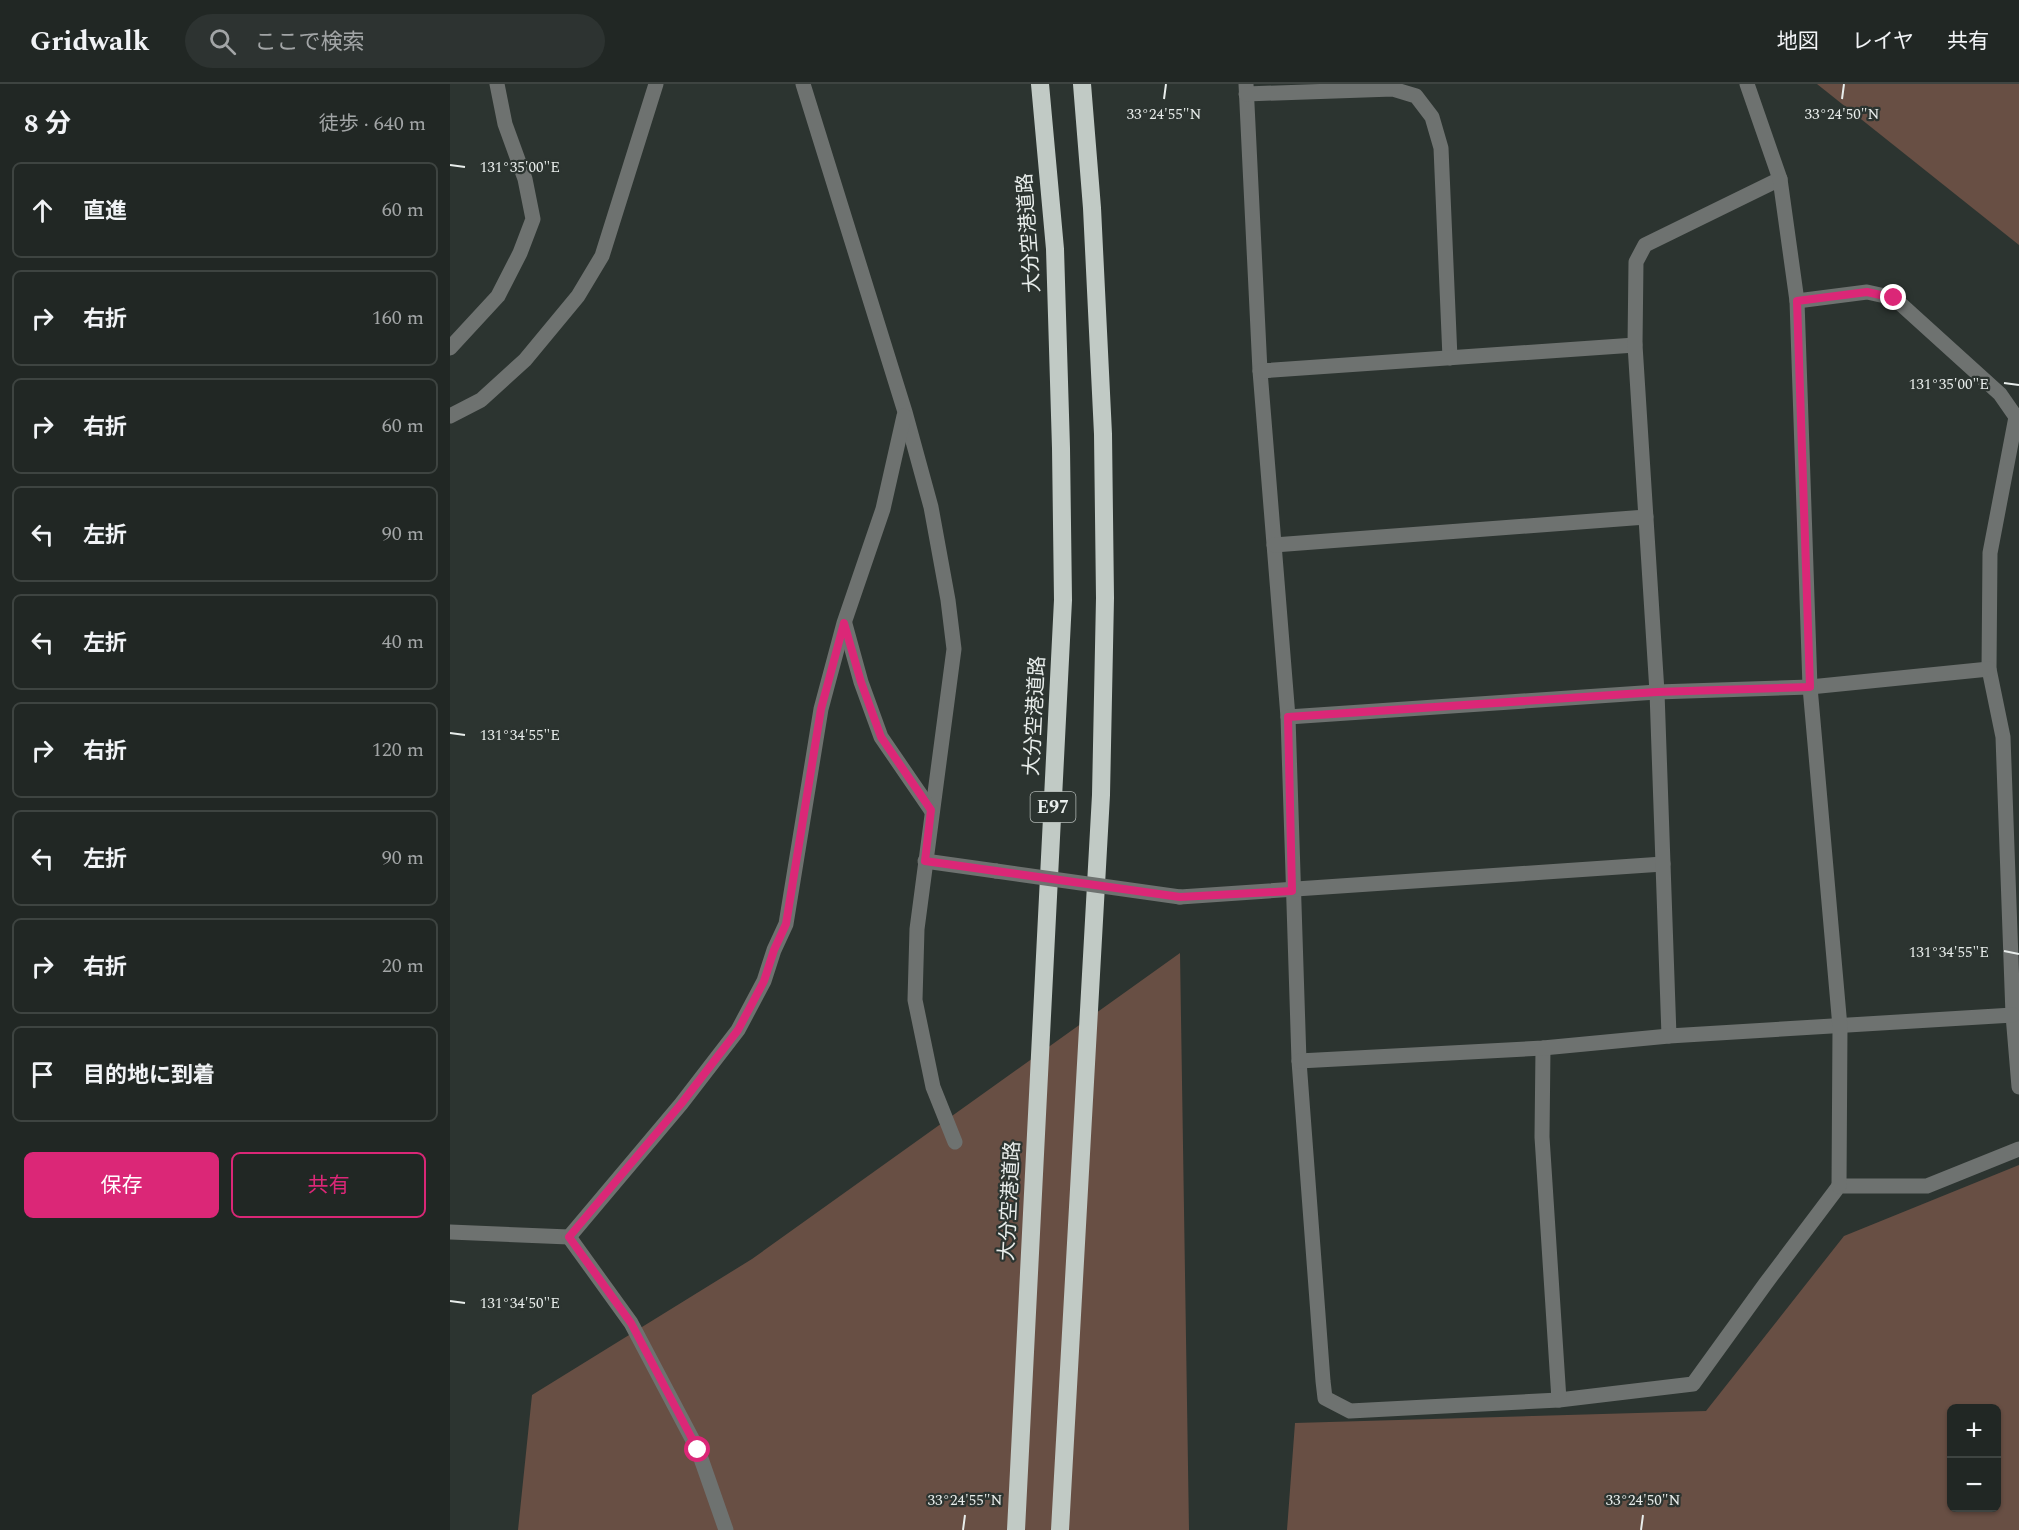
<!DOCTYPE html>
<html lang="ja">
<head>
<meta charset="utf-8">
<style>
  body { margin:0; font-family:Spectral,"Noto Sans JP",serif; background:#2d3331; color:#f1f3f6 }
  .controls { position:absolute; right:18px; bottom:18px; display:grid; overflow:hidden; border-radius:9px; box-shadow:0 2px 4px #0004 }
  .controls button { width:54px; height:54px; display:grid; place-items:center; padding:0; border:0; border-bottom:2px solid #3e4441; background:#212724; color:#f1f3f6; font:30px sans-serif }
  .stop { position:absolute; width:18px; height:18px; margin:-14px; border:4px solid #db2777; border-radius:50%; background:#fff }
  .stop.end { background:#db2777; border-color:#fff; box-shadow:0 2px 6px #0008 }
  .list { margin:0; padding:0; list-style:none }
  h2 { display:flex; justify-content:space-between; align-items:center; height:78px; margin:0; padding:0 24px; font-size:26px }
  h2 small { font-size:20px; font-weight:400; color:#a2a5a6 }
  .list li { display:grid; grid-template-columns:39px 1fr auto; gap:18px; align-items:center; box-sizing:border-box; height:96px; margin:0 12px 12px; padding:0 12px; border:2px solid #3e4441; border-radius:9px }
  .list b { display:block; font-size:22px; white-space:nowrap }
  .list em { font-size:20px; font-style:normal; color:#a2a5a6 }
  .actions { display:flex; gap:12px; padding:18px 24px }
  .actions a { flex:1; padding:14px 0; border:2px solid #db2777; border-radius:9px; text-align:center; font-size:21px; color:#db2777 }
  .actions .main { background:#db2777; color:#fff }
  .icon { flex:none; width:33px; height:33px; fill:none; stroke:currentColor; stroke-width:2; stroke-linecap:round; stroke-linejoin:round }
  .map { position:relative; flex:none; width:1569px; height:1446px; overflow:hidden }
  header { display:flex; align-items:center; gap:36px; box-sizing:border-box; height:84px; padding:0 30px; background:#212724; border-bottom:2px solid #3e4441 }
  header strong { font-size:28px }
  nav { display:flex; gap:33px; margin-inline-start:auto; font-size:21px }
  .search { width:420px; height:54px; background:#2d3331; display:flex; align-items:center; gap:15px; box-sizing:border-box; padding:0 21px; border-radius:33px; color:#a2a5a6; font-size:22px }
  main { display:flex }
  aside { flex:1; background:#212724 }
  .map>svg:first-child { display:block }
  .green { fill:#684f44; fill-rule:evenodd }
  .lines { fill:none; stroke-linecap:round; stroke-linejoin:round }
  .minor { stroke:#6e7270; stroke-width:15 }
  .tertiary { stroke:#6e7270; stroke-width:15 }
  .motorway { stroke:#c1cac5; stroke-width:18 }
  .minor-bridge { stroke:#6e7270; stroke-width:15 }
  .route { stroke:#db2777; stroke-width:8 }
  .ticks { fill:none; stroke:#e8edeb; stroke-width:2 }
  .labels { text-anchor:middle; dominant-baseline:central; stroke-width:4.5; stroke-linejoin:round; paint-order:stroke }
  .shield { fill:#2c3430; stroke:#b0b6b3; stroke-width:1.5 }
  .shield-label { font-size:18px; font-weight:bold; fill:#e8edeb }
  .street-label { font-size:20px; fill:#e8edeb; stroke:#2c3430 }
  .ticks-label { font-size:15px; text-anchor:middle; fill:#e8edeb; stroke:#2c3430; stroke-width:4.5; stroke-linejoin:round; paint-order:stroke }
</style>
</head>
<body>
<header>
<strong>Gridwalk</strong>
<div class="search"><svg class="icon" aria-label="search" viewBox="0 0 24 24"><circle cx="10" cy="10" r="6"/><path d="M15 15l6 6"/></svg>ここで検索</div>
<nav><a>地図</a><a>レイヤ</a><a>共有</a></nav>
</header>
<main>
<aside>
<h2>8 分<small>徒歩 · 640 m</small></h2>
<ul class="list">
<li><svg class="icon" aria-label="ahead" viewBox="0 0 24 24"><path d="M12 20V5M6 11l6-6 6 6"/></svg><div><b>直進</b></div><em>60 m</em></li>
<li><svg class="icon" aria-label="right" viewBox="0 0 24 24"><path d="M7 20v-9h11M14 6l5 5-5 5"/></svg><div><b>右折</b></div><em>160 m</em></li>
<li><svg class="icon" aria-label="right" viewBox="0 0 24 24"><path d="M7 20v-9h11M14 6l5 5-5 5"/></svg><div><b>右折</b></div><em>60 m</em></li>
<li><svg class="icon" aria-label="left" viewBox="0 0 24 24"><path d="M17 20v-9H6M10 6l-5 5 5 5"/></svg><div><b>左折</b></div><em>90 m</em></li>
<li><svg class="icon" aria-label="left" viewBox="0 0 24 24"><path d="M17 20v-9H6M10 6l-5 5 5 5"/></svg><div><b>左折</b></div><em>40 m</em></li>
<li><svg class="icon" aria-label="right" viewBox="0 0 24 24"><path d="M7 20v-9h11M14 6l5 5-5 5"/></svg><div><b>右折</b></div><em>120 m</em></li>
<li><svg class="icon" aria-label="left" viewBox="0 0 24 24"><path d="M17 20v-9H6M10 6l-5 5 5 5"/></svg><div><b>左折</b></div><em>90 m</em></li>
<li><svg class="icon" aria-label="right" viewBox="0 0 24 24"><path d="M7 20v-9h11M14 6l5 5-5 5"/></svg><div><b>右折</b></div><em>20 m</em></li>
<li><svg class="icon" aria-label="arrive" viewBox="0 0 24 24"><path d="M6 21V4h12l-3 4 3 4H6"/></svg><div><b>目的地に到着</b></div></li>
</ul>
<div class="actions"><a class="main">保存</a><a>共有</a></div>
</aside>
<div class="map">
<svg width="1569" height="1446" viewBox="0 0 1569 1446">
  <rect width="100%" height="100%" fill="#2c3430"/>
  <!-- green -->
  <g class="green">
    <polygon points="1367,0 1569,0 1569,161"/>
    <polygon points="730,869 739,1446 68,1446 82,1311 302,1175"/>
    <path d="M1569,1081V1446H837L845,1339L1256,1327L1394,1152ZM1502,1324H1546V1424H1502Z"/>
  </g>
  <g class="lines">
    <!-- minor -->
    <g class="minor">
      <polyline points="353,0 455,328 481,423 498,516 504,565 467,845 465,916 483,1003 505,1058"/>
      <polyline points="796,0 810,287 838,633 849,977 873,1297 875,1314 900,1327 1109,1316 1243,1300 1316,1199 1389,1102 1477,1102 1569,1065"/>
      <polyline points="796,10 943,5 966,12 982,33 991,64 1000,274"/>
      <polyline points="1347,217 1417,208 1444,214 1550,310 1566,333 1540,469 1539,585 1553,653 1563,931 1569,1003"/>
      <polyline points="0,264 48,212 70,169 83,135 75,95 55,40 47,0"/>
      <polyline points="810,287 1185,261"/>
      <polyline points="0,332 31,316 75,276 128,212 152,172 206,0"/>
      <polyline points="824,461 1196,433"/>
      <polyline points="395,540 411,598 431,653 481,726"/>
      <polyline points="838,633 1207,608 1360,603 1539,585"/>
      <polyline points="475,777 546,787"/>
      <polyline points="730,813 1213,780"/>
      <polyline points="1219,952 1207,608 1185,261 1186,178 1195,161 1330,95"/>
      <polyline points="1093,964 1092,1053 1109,1316"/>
      <polyline points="849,977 1093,964 1219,952 1563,931"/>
      <polyline points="0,1148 119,1153"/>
      <polyline points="119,1153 231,1020 288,946 314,897 324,866 336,840 371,625 394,539 433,425 454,332"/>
      <polyline points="119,1153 181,1239 248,1366 276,1446"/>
    </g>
    <!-- tertiary -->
    <polyline class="tertiary" points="1297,0 1330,95 1347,217 1360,603 1390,943 1389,1102"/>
    <!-- motorway -->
    <g class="motorway">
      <polyline points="566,1446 613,516 611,364 605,165 590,0"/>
      <polyline points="610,1446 651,711 655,514 653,350 642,124 632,0"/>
    </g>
    <!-- minor-bridge -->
    <polyline class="minor-bridge" points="546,787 730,813"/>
  </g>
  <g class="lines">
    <!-- route -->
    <polyline class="route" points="248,1366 181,1239 119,1153 231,1020 288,946 314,897 324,866 336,840 371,625 394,539 411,598 431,653 481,726 475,777 730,813 842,807 838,633 1207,608 1360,603 1347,217 1417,208 1444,214"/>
  </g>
  <!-- ticks -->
  <path class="ticks" d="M714,15L716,0M1392,15L1394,0M0,81L15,83M1554,299L1569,301M0,649L15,651M1554,867L1569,870M0,1217L15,1219M513,1446L515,1431M1191,1446L1193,1431"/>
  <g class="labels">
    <!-- shield labels -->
    <rect class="shield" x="580.5" y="708" width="45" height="30" rx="4.5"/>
    <g class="shield-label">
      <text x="603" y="723">E97</text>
    </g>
    <!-- street labels -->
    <g class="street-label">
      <text transform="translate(579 149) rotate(-94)">大分空港道路</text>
      <text transform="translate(585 632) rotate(-87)">大分空港道路</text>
      <text transform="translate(560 1117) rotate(-87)">大分空港道路</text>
    </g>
  </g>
  <g class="ticks-label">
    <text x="714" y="35">33°24'55"N</text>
    <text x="1392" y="35">33°24'50"N</text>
    <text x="70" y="88">131°35'00"E</text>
    <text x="1499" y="305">131°35'00"E</text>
    <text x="70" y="656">131°34'55"E</text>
    <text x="1499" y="873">131°34'55"E</text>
    <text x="70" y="1224">131°34'50"E</text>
    <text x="515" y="1421">33°24'55"N</text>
    <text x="1193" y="1421">33°24'50"N</text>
  </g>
</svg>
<div class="controls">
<button>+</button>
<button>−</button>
</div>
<div class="stop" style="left:248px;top:1366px"></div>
<div class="stop end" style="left:1444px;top:214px"></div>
</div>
</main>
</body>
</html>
